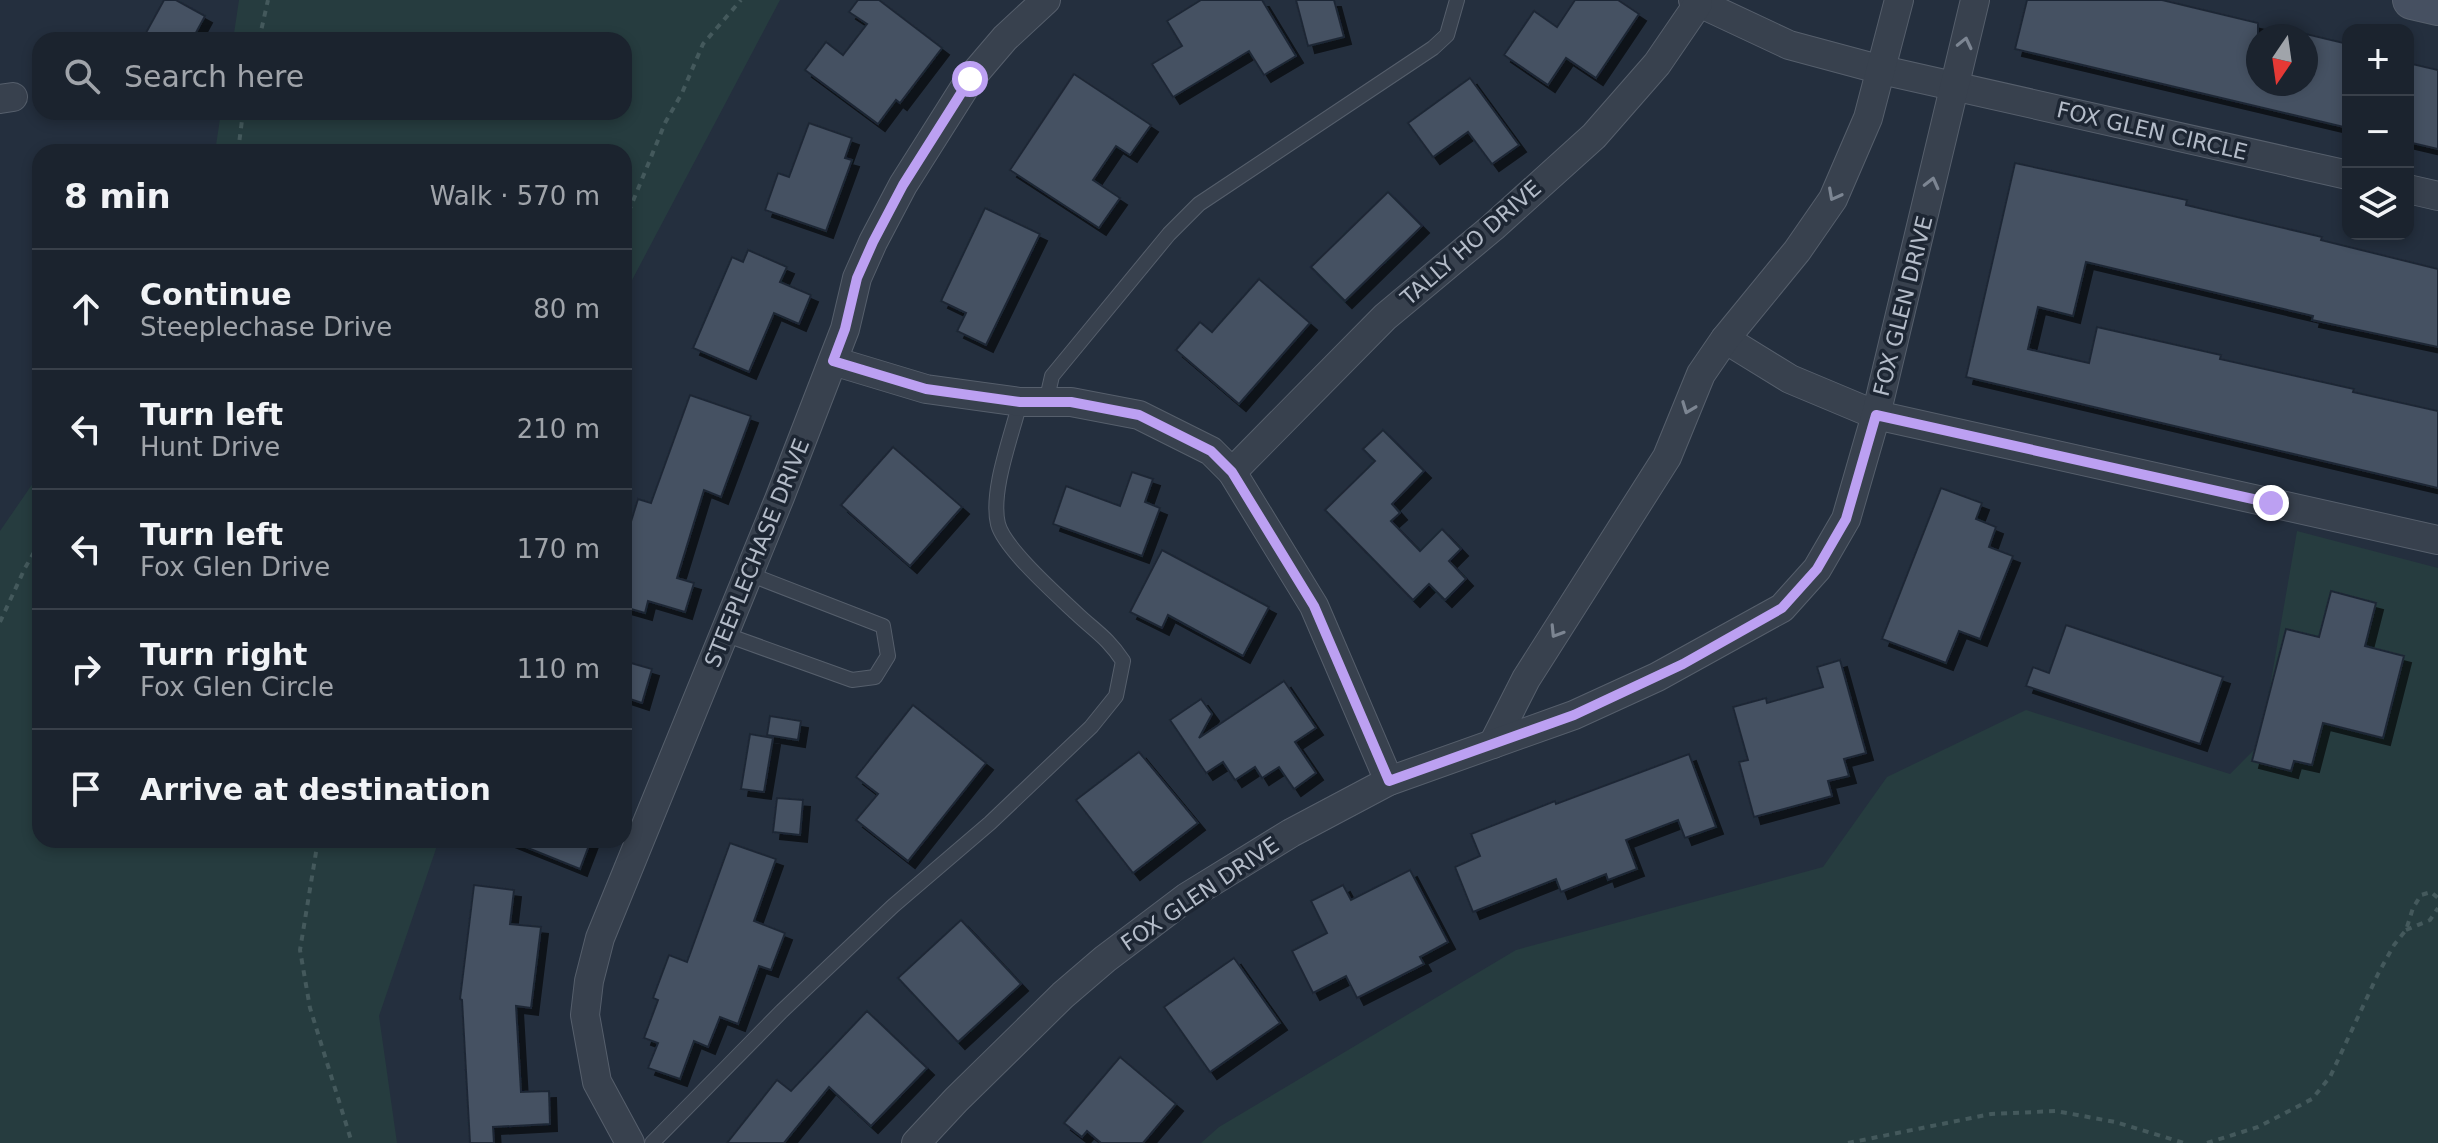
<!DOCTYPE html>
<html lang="en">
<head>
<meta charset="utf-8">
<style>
  body { margin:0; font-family:"DejaVu Sans",sans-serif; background:#242b36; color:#f1f3f6 }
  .controls { position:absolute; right:24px; top:24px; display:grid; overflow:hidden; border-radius:16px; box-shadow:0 4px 12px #0003 }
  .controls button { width:72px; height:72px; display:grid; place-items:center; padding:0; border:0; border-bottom:2px solid #39404a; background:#1b232e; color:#f1f3f6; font:40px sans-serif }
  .compass { position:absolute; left:2246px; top:24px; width:72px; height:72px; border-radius:50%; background:#1b232e; box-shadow:0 4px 12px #0003; rotate:193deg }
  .stop { position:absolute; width:24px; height:24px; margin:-18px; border:6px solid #bca0f2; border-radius:50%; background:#fff }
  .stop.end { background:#bca0f2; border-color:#fff; box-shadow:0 2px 8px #0008 }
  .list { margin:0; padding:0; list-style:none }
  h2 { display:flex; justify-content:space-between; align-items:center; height:104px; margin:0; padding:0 32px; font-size:34px }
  h2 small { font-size:26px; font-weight:400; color:#a0a4aa }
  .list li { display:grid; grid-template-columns:52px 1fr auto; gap:24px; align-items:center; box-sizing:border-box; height:120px; padding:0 32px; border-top:2px solid #39404a }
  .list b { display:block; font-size:30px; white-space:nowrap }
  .list p { margin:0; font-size:26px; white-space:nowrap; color:#a0a4aa }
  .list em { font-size:26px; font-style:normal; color:#a0a4aa }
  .icon { flex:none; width:44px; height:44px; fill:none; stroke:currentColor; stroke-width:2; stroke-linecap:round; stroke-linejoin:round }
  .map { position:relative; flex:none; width:2438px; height:1143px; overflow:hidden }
  .search { position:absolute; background:#1b232e; box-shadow:0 4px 12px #0003; left:32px; top:32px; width:600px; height:88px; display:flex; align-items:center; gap:20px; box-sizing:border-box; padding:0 28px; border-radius:24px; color:#a0a4aa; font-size:30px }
  .panel { position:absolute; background:#1b232e; box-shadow:0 4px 12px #0003; left:32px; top:144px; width:600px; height:704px; border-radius:24px }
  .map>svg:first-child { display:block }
  .green { fill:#263c3f }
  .building { fill:#455162; stroke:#1f2835; stroke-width:2; filter:url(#shadow) }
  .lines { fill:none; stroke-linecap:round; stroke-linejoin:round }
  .service-casing { stroke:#565f6c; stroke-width:16 }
  .minor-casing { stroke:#565f6c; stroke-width:30 }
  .secondary-casing { stroke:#565f6c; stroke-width:40 }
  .path { stroke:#44595c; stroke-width:4; stroke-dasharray:6 6; stroke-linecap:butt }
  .service { stroke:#38414e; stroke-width:14 }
  .minor { stroke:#38414e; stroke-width:28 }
  .secondary { stroke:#465061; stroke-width:38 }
  .oneway { stroke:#7c8592 }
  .route { stroke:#bca0f2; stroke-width:10 }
  .labels { text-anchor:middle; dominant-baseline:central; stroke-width:7; stroke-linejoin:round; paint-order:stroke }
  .street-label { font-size:22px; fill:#b4bcc9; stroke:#1d2633 }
</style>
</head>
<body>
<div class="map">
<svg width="2438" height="1143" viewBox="0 0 2438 1143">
  <defs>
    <filter id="shadow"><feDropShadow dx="7" dy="7" stdDeviation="0" flood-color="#0009"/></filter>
  </defs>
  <rect width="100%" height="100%" fill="#242f3e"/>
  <!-- green -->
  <g class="green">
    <polygon points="239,0 780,0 631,282 624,304 624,152 215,152 221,112 624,112 624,40 233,40"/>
    <polygon points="40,473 40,840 439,840 379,1016 397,1143 0,1143 0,531"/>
    <polygon points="2297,531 2438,568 2438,1143 1201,1143 1219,1127 1516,950 1823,867 1887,777 2026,710 2230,774 2260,744"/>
  </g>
  <!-- building -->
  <g class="building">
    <polygon points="164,0 176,0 205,16 192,40 142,40"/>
    <polygon points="858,0 879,0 942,48 900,103 896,100 878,124 805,70 826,42 843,55 867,24 849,12"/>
    <polygon points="1201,0 1262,0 1296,56 1264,75 1249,51 1173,97 1152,64 1182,46 1167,21"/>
    <polygon points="1296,0 1334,0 1344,37 1308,46"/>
    <polygon points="1575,0 1618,0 1639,14 1596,78 1566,58 1548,85 1504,55 1534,11 1557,27"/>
    <polygon points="2027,0 2162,0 2258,23 2258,84 2306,84 2306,34 2348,44 2348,128 2015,49"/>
    <polygon points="2408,63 2438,70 2438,149 2408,142"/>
    <polygon points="1074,74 1151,125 1130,155 1116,146 1093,180 1120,198 1099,228 1010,170"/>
    <polygon points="1470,78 1519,145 1492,164 1468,132 1433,157 1408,123"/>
    <polygon points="809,123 852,138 845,158 852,160 826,231 765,210 778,173 789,177"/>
    <polygon points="2015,163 2187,200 2186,205 2322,237 2321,240 2438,269 2438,347 2312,320 2313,316 2086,262 2073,316 2038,307 2028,349 2089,363 2097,327 2221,355 2220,359 2354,389 2353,392 2438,411 2438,488 1966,377"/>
    <polygon points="1388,192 1422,226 1345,301 1311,267"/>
    <polygon points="985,208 1040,234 986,345 957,331 966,313 941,301"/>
    <polygon points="748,250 787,267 780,282 811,295 799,324 774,313 749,372 693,348 732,257 743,262"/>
    <polygon points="1259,279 1310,323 1239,404 1176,350 1200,322 1212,332"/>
    <polygon points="690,395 751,416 721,497 704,490 677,578 694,583 685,612 648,601 645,613 624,607 624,544 638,499 651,503"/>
    <polygon points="1383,430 1424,471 1392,504 1400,513 1391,521 1420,551 1442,529 1461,549 1449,561 1466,579 1445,600 1429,584 1413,600 1325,510 1375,461 1363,449"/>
    <polygon points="893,447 962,507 910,566 841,505"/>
    <polygon points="1132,472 1153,479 1145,502 1160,508 1142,556 1053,524 1066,486 1120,506"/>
    <polygon points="1941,488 1982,503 1976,519 1996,527 1989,547 2013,556 1980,639 1959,631 1946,663 1882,639"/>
    <polygon points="1162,550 1269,607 1243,656 1168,615 1162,628 1130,612"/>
    <polygon points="2331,591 2376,603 2365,646 2404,656 2383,738 2323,723 2312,765 2294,761 2291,771 2252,761 2286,629 2319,637"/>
    <polygon points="2066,625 2223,677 2200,744 2026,686 2033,667 2049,673"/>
    <polygon points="1840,660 1866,753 1844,759 1849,776 1828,781 1832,796 1754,817 1739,762 1748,760 1733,707 1766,698 1767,703 1823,687 1817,667"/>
    <polygon points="624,661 652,669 642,703 624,697"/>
    <polygon points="1284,681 1316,728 1295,742 1316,773 1294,789 1279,767 1262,778 1255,767 1235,780 1223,762 1206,773 1170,720 1201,699 1212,714 1199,738"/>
    <polygon points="913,705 986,763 908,861 856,820 878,794 856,777"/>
    <polygon points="770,716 801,721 798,740 767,735"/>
    <polygon points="750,734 773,738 764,792 741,789"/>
    <polygon points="1139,752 1198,823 1133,873 1076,800"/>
    <polygon points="1689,754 1716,827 1685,838 1678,820 1626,840 1637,869 1608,880 1606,874 1561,892 1556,879 1473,912 1455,867 1480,856 1471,834 1555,801 1556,804"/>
    <polygon points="777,798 803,800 800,835 773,832"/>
    <polygon points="508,840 591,840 580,869"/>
    <polygon points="730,843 776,859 754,921 785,933 771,970 759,966 738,1024 720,1017 708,1047 694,1041 680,1079 648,1068 658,1043 644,1038 658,1000 653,998 669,955 687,962"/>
    <polygon points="1410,870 1448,942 1420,957 1424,964 1357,998 1346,976 1313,993 1292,951 1327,933 1311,901 1343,885 1351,900"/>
    <polygon points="474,885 514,890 510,924 541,927 531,1008 516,1006 521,1092 549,1091 550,1124 493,1127 494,1143 470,1143 462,1000 460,999"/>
    <polygon points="961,920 1021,984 958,1042 898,978"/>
    <polygon points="1234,958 1280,1023 1210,1072 1164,1007"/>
    <polygon points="867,1011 927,1068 871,1126 829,1087 784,1143 727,1143 777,1080 791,1091"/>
    <polygon points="1120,1057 1176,1104 1143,1143 1101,1143 1087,1131 1082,1137 1064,1123"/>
  </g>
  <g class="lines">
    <!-- service casing -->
    <g class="service-casing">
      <g id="service">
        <polyline points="1046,402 1052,376 1169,234 1199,204 1433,48 1447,35 1457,0"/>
        <polyline points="724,634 852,680 875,677 888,656 883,626 749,574"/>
        <path d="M652,1143L782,1011L893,906L990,823L1091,727L1116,696L1123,661C1107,637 1096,632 1076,613C1057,595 1004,548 998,524C990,491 1012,435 1020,402"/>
      </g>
    </g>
    <!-- minor casing -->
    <g class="minor-casing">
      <g id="minor">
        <polyline points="1693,0 1789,45 1882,70 2348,175"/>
        <polyline points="0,99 13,97"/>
        <polyline points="2408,189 2438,196"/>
        <polyline points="1725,339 1790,379 1876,415 2438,540"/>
        <polyline points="833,361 926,389 1020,402 1071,402 1139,415 1211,451 1232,472 1314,606 1389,781"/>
        <polyline points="1232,472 1385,317 1493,227 1594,136 1657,64 1698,4"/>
        <polyline points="1493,744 1526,679 1667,457 1701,374 1725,339 1797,251 1833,199 1868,118 1899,0"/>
        <polyline points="630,1143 597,1082 585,1015 589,981 600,938 780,497 845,329 857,278 873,242 903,185 970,79 1005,38 1046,0"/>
        <polyline points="916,1143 956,1100 1063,995 1105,959 1187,897 1291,833 1389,781 1574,715 1657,677 1782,608 1817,569 1846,519 1876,415 1975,0"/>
      </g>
    </g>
    <!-- secondary casing -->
    <g class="secondary-casing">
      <polyline id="secondary" points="2412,0 2438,6"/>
    </g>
    <!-- path -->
    <g class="path">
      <polyline points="259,40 268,0"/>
      <polyline points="238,152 243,112"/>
      <polyline points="624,223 665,123 682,93 703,44 741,0"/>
      <polyline points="0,622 25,568 40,542"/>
      <polyline points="318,840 300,950 310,1008 352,1143"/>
      <polyline points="2406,930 2430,920 2438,908"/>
      <polyline points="1848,1143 1991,1114 2056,1111 2115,1122 2184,1143"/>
      <polyline points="2207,1143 2258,1127 2312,1099 2330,1077 2378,974 2394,945 2406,930 2413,908 2421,895 2431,892 2438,898"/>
    </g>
    <!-- service -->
    <use href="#service" class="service"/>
    <!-- minor -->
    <use href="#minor" class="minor"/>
    <!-- secondary -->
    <use href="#secondary" class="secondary"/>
  </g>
  <!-- one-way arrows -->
  <defs><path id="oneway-chevron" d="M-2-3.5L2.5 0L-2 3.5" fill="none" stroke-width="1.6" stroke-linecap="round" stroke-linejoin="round" transform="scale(2)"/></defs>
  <g class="oneway">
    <use href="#oneway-chevron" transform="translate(1965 43) rotate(-77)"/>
    <use href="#oneway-chevron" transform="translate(1932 183) rotate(-76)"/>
    <use href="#oneway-chevron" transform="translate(1834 195) rotate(118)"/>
    <use href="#oneway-chevron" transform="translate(1688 408) rotate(111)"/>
    <use href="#oneway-chevron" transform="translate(1556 632) rotate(122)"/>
  </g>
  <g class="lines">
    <!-- route -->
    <polyline class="route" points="970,79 903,185 873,242 857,278 845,329 833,361 926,389 1020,402 1071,402 1139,415 1211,451 1232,472 1314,606 1389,781 1574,715 1683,664 1782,608 1817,569 1846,519 1876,415 2271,503"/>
  </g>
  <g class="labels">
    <!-- street labels -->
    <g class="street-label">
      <text transform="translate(2152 131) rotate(13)">FOX GLEN CIRCLE</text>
      <text transform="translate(1471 243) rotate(-41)">TALLY HO DRIVE</text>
      <text transform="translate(1903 306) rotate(-76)">FOX GLEN DRIVE</text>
      <text transform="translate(757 553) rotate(-68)">STEEPLECHASE DRIVE</text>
      <text transform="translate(1200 894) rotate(-34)">FOX GLEN DRIVE</text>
    </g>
  </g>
</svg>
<div class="controls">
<button>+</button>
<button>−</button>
<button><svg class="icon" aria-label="layers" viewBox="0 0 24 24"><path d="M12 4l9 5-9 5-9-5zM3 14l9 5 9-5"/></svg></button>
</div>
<svg class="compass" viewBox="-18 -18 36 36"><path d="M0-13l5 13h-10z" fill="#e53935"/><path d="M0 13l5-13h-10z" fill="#a0a4aa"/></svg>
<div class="stop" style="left:970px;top:79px"></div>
<div class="stop end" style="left:2271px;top:503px"></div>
<div class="search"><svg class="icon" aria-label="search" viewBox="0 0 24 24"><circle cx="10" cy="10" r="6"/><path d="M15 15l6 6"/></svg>Search here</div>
<section class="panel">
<h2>8 min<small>Walk · 570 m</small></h2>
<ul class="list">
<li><svg class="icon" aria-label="ahead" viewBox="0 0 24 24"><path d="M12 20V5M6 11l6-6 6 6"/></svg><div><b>Continue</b><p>Steeplechase Drive</p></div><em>80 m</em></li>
<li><svg class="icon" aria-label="left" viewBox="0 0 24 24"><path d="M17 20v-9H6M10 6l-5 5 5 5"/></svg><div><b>Turn left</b><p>Hunt Drive</p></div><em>210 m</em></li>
<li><svg class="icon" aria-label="left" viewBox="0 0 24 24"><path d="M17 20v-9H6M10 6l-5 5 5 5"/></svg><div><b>Turn left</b><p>Fox Glen Drive</p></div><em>170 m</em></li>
<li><svg class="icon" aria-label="right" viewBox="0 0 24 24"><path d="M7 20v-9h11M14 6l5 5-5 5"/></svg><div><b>Turn right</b><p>Fox Glen Circle</p></div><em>110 m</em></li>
<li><svg class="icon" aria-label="arrive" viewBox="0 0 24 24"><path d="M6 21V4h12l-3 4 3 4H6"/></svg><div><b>Arrive at destination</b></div></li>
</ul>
</section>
</div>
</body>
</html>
